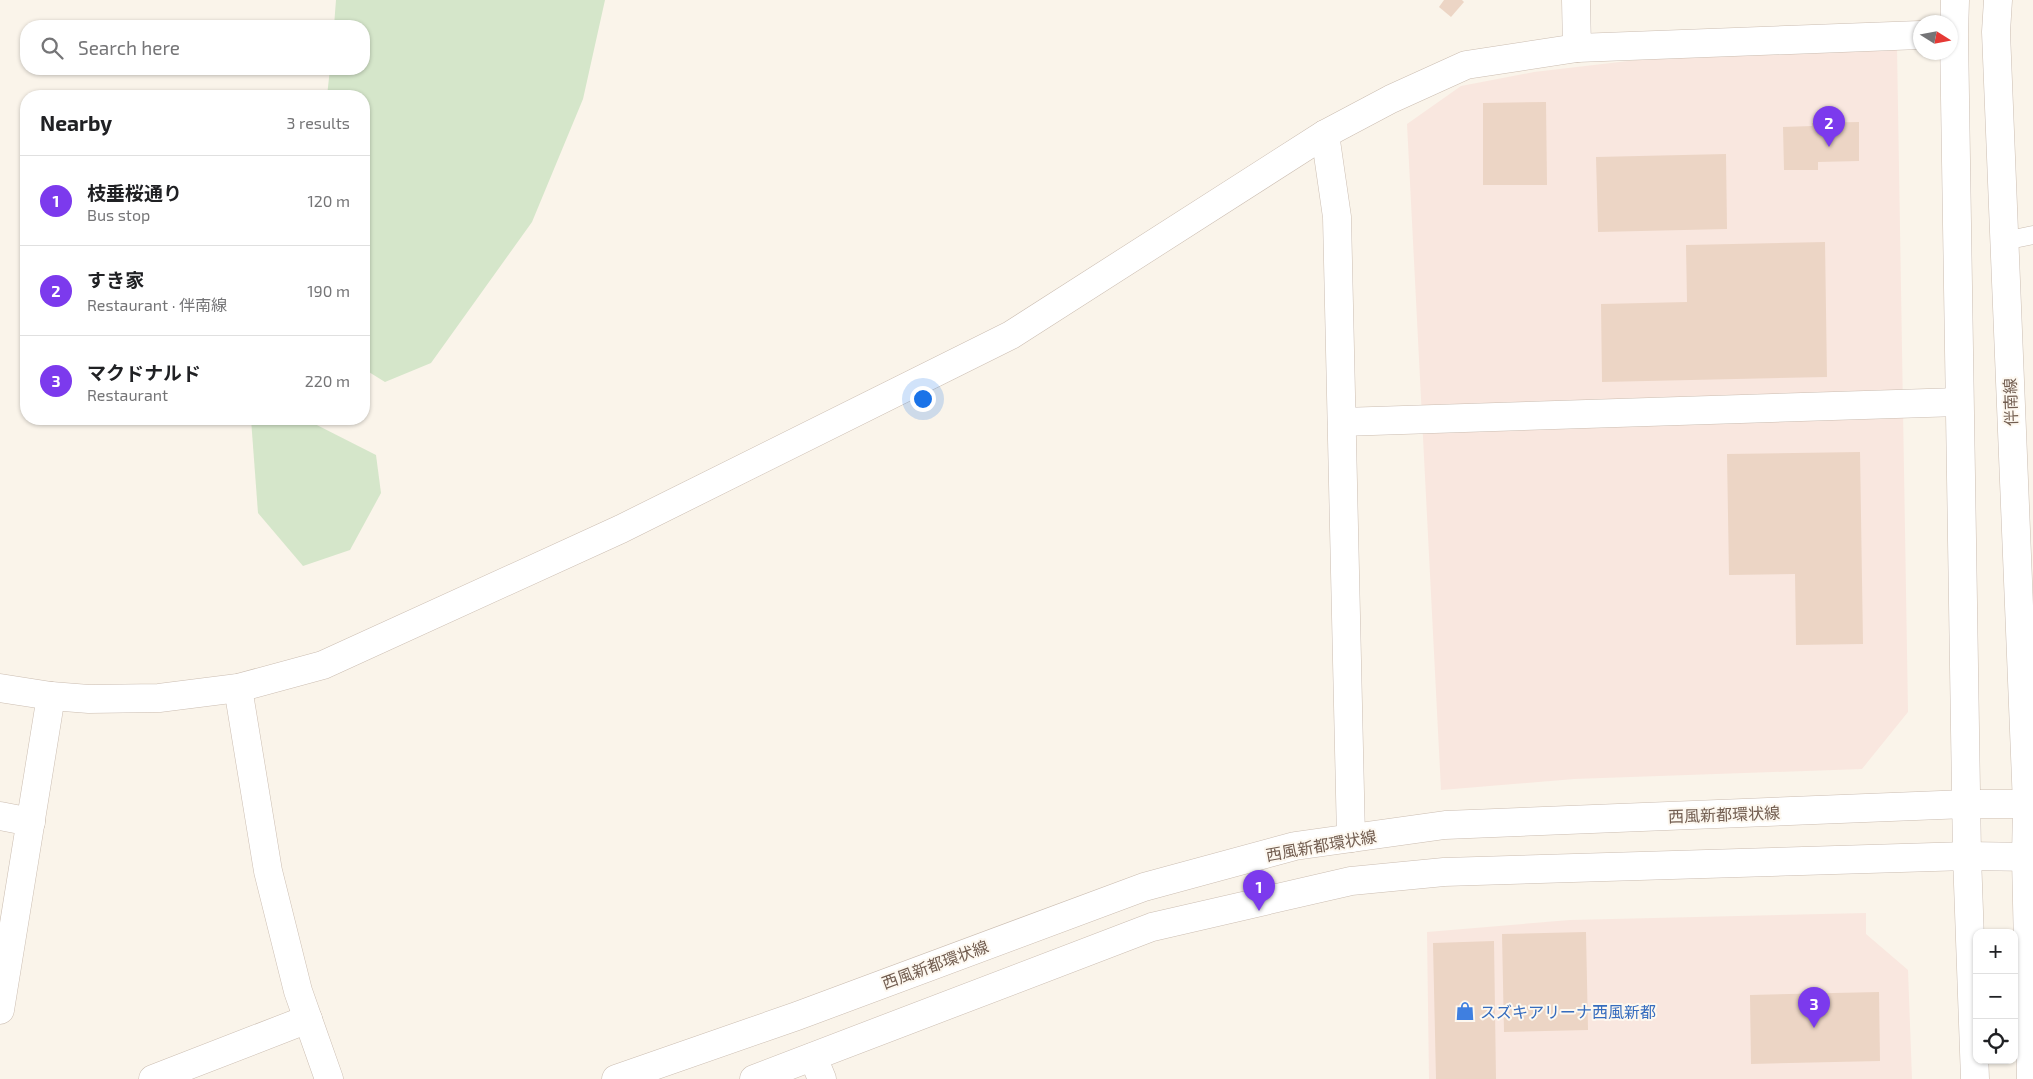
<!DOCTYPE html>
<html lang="en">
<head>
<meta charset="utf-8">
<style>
  body { margin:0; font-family:"Exo 2","Noto Sans JP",sans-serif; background:#f6f6f6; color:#202124 }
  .controls { position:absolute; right:15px; bottom:15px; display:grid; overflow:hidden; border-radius:10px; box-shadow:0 1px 4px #0004 }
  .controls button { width:45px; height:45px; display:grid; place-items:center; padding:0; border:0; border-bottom:1px solid #e0e0e0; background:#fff; color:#202124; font:25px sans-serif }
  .compass { position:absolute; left:1913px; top:15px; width:45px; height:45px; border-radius:50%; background:#fff; box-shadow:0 1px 4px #0004; rotate:101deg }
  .you { position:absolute; left:922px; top:398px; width:18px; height:18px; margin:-12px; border:4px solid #fff; border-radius:50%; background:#1a73e8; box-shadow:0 0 0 8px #1a73e833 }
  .badge { display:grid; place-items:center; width:32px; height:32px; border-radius:50%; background:#7c3aed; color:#fff; font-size:16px; font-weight:700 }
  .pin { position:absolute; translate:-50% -41px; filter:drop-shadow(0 1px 2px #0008) }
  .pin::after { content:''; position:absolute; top:26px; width:18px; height:15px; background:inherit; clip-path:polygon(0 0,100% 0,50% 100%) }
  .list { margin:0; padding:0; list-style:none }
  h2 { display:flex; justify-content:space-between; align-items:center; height:65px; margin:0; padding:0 20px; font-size:21px }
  h2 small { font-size:16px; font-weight:400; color:#757577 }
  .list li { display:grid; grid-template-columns:32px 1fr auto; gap:15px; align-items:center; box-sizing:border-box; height:90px; padding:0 20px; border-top:1px solid #e0e0e0 }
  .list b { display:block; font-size:19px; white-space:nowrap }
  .list p { margin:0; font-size:16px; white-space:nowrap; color:#757577 }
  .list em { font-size:16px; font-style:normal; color:#757577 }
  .icon { flex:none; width:28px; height:28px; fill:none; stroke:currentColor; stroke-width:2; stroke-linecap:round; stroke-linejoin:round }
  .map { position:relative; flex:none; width:2033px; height:1079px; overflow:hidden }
  .search { position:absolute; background:#fff; box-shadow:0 1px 4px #0004; left:20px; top:20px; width:350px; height:55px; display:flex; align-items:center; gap:12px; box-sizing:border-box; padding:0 18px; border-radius:20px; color:#757577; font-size:19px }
  .panel { position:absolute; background:#fff; box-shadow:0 1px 4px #0004; left:20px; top:90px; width:350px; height:335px; border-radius:20px }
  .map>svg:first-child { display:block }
  .commercial { fill:#f9e7df }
  .green { fill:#d5e6ca }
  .building { fill:#ecd5c5 }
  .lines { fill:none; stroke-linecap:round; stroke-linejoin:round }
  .service-casing { stroke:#cbbdb1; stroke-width:19 }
  .minor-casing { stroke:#cbbdb1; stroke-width:29 }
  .tertiary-casing { stroke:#cbbdb1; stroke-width:29 }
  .service { stroke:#fff; stroke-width:18 }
  .minor { stroke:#fff; stroke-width:28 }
  .tertiary { stroke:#fff; stroke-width:28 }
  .labels { text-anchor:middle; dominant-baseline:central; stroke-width:4; stroke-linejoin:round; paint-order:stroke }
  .street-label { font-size:16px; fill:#725d50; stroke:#fdf8f0 }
  .shop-label { font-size:16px; fill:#366cbe; stroke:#fdf8f0; text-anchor:start }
</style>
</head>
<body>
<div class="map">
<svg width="2033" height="1079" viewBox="0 0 2033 1079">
  <rect width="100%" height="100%" fill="#faf4ea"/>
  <!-- commercial -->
  <g class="commercial">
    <polygon points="1807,40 1897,47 1908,712 1862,769 1574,779 1441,790 1407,124 1461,86 1534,72"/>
    <polygon points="1866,913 1866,934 1908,970 1912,1079 1429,1079 1427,932 1570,920"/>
  </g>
  <!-- green -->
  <g class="green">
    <polygon points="336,0 605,0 583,99 532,222 431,363 385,382 364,369 364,96 327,96 330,69 364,69 364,26 334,26"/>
    <polygon points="251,419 305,419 376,455 381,493 350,550 303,566 258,513"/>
  </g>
  <!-- building -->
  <g class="building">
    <polygon points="1444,0 1462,0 1464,2 1451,17 1439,7"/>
    <polygon points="1546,102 1547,185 1483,185 1483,103"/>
    <polygon points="1859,122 1859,161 1818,162 1818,170 1784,170 1783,127 1812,126 1812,123"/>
    <polygon points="1726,154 1727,229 1598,232 1596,157"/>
    <polygon points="1825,242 1827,377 1602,382 1601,304 1687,302 1686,245"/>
    <polygon points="1860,452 1863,644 1796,645 1795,574 1729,575 1727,454"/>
    <polygon points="1586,932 1588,1030 1504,1032 1502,934"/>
    <polygon points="1494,941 1496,1079 1436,1079 1433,943"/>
    <polygon points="1879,992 1880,1061 1751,1064 1750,995"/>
  </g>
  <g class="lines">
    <!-- service casing -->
    <g class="service-casing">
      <polyline id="service" points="2004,241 2033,235"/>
    </g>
    <!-- minor casing -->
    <g class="minor-casing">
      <g id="minor">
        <polyline points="0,816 31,822"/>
        <polyline points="0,1010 51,696"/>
        <polyline points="813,1057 822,1079"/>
        <polyline points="153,1079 308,1019"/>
      </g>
    </g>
    <!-- tertiary casing -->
    <g class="tertiary-casing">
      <g id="tertiary">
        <polyline points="1576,0 1577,48"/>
        <polyline points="1955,0 1954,34 1967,856 1975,1079"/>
        <polyline points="1998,0 1996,32 2027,805 2026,858 2031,1079"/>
        <polyline points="1325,134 1337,217 1351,838"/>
        <polyline points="1342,422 1959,402"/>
        <polyline points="0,688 51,696 89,699 159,698 238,688 323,665 621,529 1011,335 1325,134 1391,99 1466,65 1577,48 1920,35"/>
        <polyline points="238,688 268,871 298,991 329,1079"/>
        <polyline points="616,1079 797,1016 1144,887 1295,846 1445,825 1966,804 2033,804"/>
        <polyline points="754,1079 1152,927 1351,881 1444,872 1967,856 2033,857"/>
      </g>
    </g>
    <!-- service -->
    <use href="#service" class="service"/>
    <!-- minor -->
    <use href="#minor" class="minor"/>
    <!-- tertiary -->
    <use href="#tertiary" class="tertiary"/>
  </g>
  <!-- icons -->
  <defs>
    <g id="shop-bare" transform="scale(1.5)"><path d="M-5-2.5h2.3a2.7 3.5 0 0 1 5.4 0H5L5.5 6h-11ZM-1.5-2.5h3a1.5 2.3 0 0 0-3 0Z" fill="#3f7fe0" stroke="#fdf8f0" stroke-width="2.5" paint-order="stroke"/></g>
  </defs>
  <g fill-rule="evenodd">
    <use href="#shop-bare" x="1465" y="1011"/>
  </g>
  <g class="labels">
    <!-- street labels -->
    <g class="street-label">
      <text transform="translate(2010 402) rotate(-92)">伴南線</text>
      <text transform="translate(1724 814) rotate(-2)">西風新都環状線</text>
      <text transform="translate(1321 845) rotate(-10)">西風新都環状線</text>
      <text transform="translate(935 964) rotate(-20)">西風新都環状線</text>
    </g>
    <!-- shop labels -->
    <g class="shop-label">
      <text x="1480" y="1011">スズキアリーナ西風新都</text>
    </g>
  </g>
</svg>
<div class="controls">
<button>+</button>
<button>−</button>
<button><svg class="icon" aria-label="locate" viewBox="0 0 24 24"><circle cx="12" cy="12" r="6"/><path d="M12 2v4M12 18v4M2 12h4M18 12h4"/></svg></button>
</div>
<svg class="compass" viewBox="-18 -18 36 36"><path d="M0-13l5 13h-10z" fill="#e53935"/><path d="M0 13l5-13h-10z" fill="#757577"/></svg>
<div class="you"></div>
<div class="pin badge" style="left:1259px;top:911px">1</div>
<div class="pin badge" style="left:1829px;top:147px">2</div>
<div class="pin badge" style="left:1814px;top:1028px">3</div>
<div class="search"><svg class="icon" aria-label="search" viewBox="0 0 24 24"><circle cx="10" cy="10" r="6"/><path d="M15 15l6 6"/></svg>Search here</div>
<section class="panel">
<h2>Nearby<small>3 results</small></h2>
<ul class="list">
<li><span class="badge">1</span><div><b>枝垂桜通り</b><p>Bus stop</p></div><em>120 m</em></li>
<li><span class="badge">2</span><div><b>すき家</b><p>Restaurant · 伴南線</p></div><em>190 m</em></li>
<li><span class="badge">3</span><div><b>マクドナルド</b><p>Restaurant</p></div><em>220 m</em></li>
</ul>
</section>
</div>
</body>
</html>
